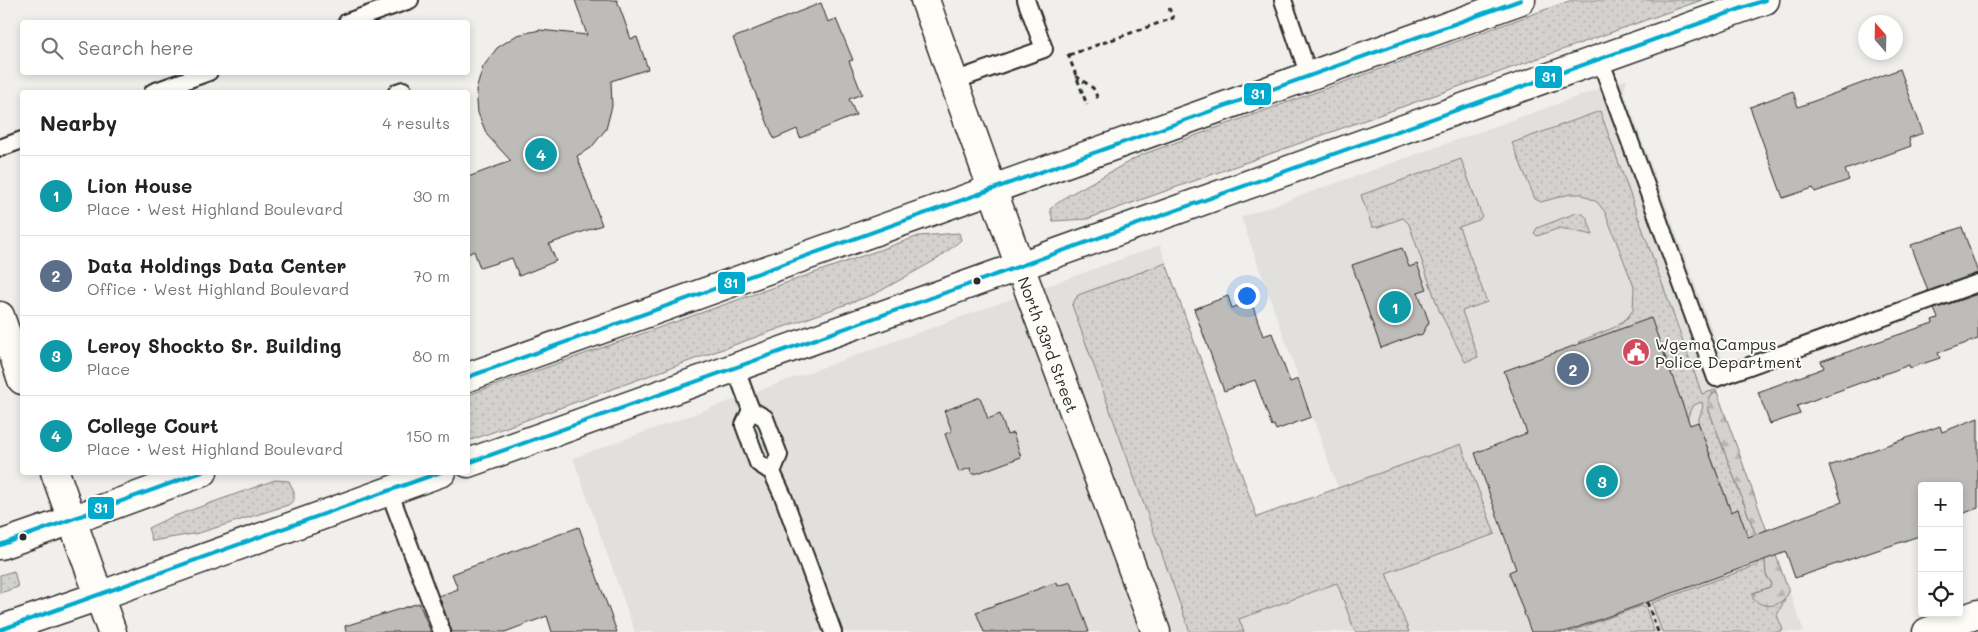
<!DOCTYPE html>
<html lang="en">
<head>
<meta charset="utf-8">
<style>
  body { margin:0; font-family:Mali,sans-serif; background:#f6f6f6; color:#222 }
  .controls { position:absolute; right:15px; bottom:15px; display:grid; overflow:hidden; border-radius:5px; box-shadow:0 2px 8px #0003 }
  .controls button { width:45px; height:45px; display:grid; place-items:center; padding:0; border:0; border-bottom:1px solid #e0e0e0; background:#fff; color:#222; font:25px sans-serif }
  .compass { position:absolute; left:1858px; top:15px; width:45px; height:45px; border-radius:50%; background:#fff; box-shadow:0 2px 8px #0003; rotate:340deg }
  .you { position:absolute; left:1246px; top:295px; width:18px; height:18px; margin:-12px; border:4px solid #fff; border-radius:50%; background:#1a73e8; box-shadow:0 0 0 8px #1a73e833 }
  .badge { display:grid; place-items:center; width:32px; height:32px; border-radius:50%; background:#ea580c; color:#fff; font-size:16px; font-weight:700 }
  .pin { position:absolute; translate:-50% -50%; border:2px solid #fff; box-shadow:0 1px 5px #0006 }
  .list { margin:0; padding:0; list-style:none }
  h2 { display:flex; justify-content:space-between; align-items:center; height:65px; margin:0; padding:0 20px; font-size:21px }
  h2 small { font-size:16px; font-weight:400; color:#767676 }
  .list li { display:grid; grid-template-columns:32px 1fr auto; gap:15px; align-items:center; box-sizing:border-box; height:80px; padding:0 20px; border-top:1px solid #e0e0e0 }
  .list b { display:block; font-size:19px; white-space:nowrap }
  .list p { margin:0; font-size:16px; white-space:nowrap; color:#767676 }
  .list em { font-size:16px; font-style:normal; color:#767676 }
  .icon { flex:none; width:28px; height:28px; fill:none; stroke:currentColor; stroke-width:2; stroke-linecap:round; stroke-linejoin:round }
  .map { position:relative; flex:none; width:1978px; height:632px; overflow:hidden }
  .search { position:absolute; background:#fff; box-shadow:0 2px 8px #0003; left:20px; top:20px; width:450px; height:55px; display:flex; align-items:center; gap:12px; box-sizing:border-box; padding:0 18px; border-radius:5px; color:#767676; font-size:19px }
  .panel { position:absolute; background:#fff; box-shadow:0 2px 8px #0003; left:20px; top:90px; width:450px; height:385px; border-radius:5px }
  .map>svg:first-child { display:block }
  .built { fill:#e1e0dc }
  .grass { fill:url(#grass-dots); stroke:#7f7e7d }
  .forest { fill:url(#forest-firs); stroke:#7f7e7d }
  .building { fill:#bdbcb8; stroke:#2b2b2b }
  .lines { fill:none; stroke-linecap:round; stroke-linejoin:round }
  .service-casing { stroke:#2b2b2b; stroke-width:20 }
  .minor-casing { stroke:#2b2b2b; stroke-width:31 }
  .tertiary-casing { stroke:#2b2b2b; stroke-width:31 }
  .secondary-casing { stroke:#2b2b2b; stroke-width:31 }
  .primary-casing { stroke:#2b2b2b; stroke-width:31 }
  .path { stroke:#2b2b2b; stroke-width:3; stroke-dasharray:5 4; stroke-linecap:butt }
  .service { stroke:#fdfcf7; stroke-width:16 }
  .minor { stroke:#fdfcf7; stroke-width:28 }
  .tertiary { stroke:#fdfcf7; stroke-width:28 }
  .secondary { stroke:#fdfcf7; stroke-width:28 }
  .primary { stroke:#fdfcf7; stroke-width:28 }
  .bus-1-casing { stroke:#fdfcf7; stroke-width:8 }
  .bus-1 { stroke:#00a9ce; stroke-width:4 }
  .bus-dot { fill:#2b2b2b; stroke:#fdfcf7; stroke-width:2 }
  .labels { text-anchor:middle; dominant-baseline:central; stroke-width:4; stroke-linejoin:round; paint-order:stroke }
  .poi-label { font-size:16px; fill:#2b2b2b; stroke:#fdfcf7; text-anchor:start }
  .street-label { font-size:16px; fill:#2b2b2b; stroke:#fdfcf7 }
  .line-badge { stroke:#fdfcf7; stroke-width:2 }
  .badge-label { font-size:14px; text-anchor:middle; font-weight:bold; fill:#fff }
</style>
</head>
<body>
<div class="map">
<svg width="1978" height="632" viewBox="0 0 1978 632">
  <defs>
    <pattern id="grass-dots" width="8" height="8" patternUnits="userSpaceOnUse" patternTransform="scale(1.25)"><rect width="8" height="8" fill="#d3d2cf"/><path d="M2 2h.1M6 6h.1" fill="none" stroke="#b5b4b2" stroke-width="1.8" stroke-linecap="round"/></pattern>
    <pattern id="forest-firs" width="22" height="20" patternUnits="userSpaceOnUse" patternTransform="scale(1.25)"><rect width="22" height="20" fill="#d3d2cf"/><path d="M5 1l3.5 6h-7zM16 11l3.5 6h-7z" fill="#b5b4b2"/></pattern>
  </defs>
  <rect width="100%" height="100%" fill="#f0efeb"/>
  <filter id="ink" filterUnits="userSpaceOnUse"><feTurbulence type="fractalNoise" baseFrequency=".02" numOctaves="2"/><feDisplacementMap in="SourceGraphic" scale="10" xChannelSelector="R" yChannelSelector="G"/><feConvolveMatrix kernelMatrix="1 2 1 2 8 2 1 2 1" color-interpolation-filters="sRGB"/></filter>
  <g filter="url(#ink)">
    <!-- built -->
    <polygon class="built" points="1627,79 1624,91 1732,384 1716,390 1804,632 635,632 573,458 1160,245 1257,517 1338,488 1241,217"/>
    <!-- grass -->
    <g class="grass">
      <polygon points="1572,0 1702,0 1087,219 1053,221 1050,209 1067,196 1141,155"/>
      <polygon points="1600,111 1702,394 1716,390 1717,392 1712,394 1708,408 1765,559 1766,575 1771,582 1770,587 1753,593 1779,603 1785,599 1777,615 1783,630 1777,632 1662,632 1652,603 1758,565 1738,510 1731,512 1698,422 1703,406 1701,402 1692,406 1687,419 1578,342 1613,328 1627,318 1633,310 1634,287 1605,212 1597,202 1581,194 1570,194 1541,202 1535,199 1512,143"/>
      <polygon points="1461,159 1482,216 1479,220 1459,227 1487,302 1462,311 1478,357 1465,362 1439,310 1409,224 1403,218 1378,227 1372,227 1361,195"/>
      <polygon points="1576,213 1583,214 1587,218 1593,235 1560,228 1537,236 1534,233 1537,228"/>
      <polygon points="959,233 961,240 939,258 875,294 468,441 468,395 919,236"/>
      <polygon points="1166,263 1257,517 1461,444 1495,534 1386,573 1409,632 1355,632 1337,583 1239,619 1244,632 1190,632 1072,305 1078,295"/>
      <polygon points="275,480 289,481 294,492 294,500 288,505 199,533 152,541 148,528 169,518"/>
      <polygon points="14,571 18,587 0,593 0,575"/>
      <polygon points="1641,606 1646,608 1654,632 1569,632"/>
    </g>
    <!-- forest -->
    <path class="forest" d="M1717,392L1789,592C1781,607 1766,610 1753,599V593L1770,587L1771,582L1766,575L1765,559L1708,408C1709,401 1709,395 1717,392Z"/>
    <!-- building -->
    <g class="building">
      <polygon points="575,0 617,0 631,39 637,37 648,69 611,81 612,106 606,129 591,148 577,156 602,225 549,244 556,261 519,276 512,258 480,268 474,251 468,254 468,177 511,161 487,135 478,113 476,90 483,67 497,48 517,35 540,30 587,35"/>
      <polygon points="821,3 828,22 836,19 853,60 849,61 862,94 849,99 856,115 800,138 797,129 774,139 733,38"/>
      <polygon points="1900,69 1923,133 1909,138 1911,146 1845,170 1849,180 1815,192 1813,188 1783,198 1750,107 1793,91 1798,107"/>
      <polygon points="1962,227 1978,273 1928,291 1911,245"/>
      <polygon points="1402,248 1409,267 1417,264 1427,289 1418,292 1429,322 1421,336 1415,335 1381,348 1352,265"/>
      <polygon points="1978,294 1978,339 1938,353 1940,358 1910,368 1909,365 1797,406 1800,414 1770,424 1758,392 1824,368 1821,361 1933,323 1932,320 1938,318 1934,309"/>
      <polygon points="1228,296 1232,308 1251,301 1263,336 1272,333 1290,382 1298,379 1311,417 1276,430 1274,425 1272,426 1255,380 1224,391 1194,309"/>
      <polygon points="1651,318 1690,425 1698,422 1731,512 1738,509 1748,537 1842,502 1829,466 1940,426 1942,432 1978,418 1978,508 1959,515 1959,486 1922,486 1922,535 1795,578 1786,552 1565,632 1531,632 1509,572 1516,569 1475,453 1527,433 1504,371"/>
      <polygon points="980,397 988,419 1000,414 1007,435 1013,433 1021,457 978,473 972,474 970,468 959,472 945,434 952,431 944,411"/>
      <polygon points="579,527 617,632 552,632 547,616 505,632 452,632 439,596 458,589 452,574"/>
      <polygon points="1057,582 1058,586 1071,582 1089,632 984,632 976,612"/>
      <polygon points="419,603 431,632 346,632 345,626"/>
    </g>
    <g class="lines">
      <!-- service casing -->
      <g class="service-casing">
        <g id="service">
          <polyline points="1283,0 1309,76"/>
          <polyline points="347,22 410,0"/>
          <polyline points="1600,59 1716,378 1978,283"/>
          <polyline points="954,81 1044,49 1026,0"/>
          <polyline points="153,92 209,72"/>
          <polyline points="397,92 403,90"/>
          <polyline points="0,148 22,140"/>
          <polyline points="735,367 751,410"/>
          <polygon points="751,410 765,418 779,455 772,472 758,463 744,425"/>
          <polyline points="772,472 783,496 833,632"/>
          <polyline points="389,491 442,632"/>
        </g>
      </g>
      <!-- minor casing -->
      <g class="minor-casing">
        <g id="minor">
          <path id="s1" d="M925,0L1019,264L1156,632"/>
        </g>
      </g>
      <!-- tertiary casing -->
      <g class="tertiary-casing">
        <g id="tertiary">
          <polyline points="0,545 72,520"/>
          <polyline points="0,630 99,596"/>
          <polyline points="1927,632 1978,614"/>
        </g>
      </g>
      <!-- secondary casing -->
      <g class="secondary-casing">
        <g id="secondary">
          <polyline points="0,316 22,380"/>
          <polyline points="55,472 72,520"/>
        </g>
      </g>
      <!-- primary casing -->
      <g class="primary-casing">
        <g id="primary">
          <polyline points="468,377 1521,0"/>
          <polyline points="468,463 1765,0"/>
          <polyline points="99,596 442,472"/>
          <polyline points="112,632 72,520 203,472"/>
        </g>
      </g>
      <!-- path -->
      <g class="path">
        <polyline points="1068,54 1087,105"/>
        <polyline points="1069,55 1173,18 1169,8"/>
        <polyline points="1076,76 1093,88 1099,101"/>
        <polyline points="1647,602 1658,632"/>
      </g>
      <!-- service -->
      <use href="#service" class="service"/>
      <!-- minor -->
      <use href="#minor" class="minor"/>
      <!-- tertiary -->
      <use href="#tertiary" class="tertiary"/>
      <!-- secondary -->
      <use href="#secondary" class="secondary"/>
      <!-- primary -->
      <use href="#primary" class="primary"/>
      <!-- bus-1 casing -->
      <g class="bus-1-casing">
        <g id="bus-1">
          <polyline points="468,377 1521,0"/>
          <polyline points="468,463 1765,0"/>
          <polyline points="0,545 202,472"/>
          <polyline points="0,630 441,472"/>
        </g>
      </g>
      <!-- bus-1 -->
      <use href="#bus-1" class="bus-1"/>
    </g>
  </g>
  <!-- icons -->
  <defs>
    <g id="civic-disc" transform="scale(1.4375)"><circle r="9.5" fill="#d1495b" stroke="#fdfcf7"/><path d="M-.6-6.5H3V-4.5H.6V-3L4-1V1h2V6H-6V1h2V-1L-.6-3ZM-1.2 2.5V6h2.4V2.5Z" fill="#fff"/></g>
  </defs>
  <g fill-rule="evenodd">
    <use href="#civic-disc" x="1636" y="352"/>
  </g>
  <!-- markers -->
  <g class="bus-dot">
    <circle cx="977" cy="281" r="4.5"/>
    <circle cx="23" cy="537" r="4.5"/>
  </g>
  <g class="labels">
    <!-- poi labels -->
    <g class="poi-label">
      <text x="1655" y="343">Wgema Campus<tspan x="1655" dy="18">Police Department</tspan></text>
    </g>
    <!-- street labels -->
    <g class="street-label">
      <text stroke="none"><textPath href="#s1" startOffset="366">North 33rd Street</textPath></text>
    </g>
  </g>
  <g class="line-badge">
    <rect x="1534" y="65" width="29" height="24" rx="5" fill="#00a9ce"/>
    <rect x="1243" y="82" width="29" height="24" rx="5" fill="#00a9ce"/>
    <rect x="717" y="271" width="29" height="24" rx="5" fill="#00a9ce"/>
    <rect x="87" y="496" width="28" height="24" rx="5" fill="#00a9ce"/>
  </g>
  <g class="badge-label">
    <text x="1549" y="82">31</text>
    <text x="1258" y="99">31</text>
    <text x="731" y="288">31</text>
    <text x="101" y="513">31</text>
  </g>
</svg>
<div class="controls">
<button>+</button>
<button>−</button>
<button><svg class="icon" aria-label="locate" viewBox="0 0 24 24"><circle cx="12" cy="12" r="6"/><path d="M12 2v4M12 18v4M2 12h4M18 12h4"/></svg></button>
</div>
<svg class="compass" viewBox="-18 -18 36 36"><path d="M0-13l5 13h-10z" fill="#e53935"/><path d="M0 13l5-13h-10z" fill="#767676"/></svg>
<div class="you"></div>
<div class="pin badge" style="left:1395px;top:307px;background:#0f9aa8">1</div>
<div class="pin badge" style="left:1573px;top:369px;background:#5c6f8a">2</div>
<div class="pin badge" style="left:1602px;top:481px;background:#0f9aa8">3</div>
<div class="pin badge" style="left:541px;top:154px;background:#0f9aa8">4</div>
<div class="search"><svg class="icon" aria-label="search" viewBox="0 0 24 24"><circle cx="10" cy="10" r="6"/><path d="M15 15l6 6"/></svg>Search here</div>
<section class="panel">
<h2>Nearby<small>4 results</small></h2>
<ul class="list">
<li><span class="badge" style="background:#0f9aa8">1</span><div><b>Lion House</b><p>Place · West Highland Boulevard</p></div><em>30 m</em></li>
<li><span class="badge" style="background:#5c6f8a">2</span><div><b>Data Holdings Data Center</b><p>Office · West Highland Boulevard</p></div><em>70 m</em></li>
<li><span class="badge" style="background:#0f9aa8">3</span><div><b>Leroy Shockto Sr. Building</b><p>Place</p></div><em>80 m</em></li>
<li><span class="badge" style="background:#0f9aa8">4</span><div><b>College Court</b><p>Place · West Highland Boulevard</p></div><em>150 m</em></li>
</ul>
</section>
</div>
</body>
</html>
